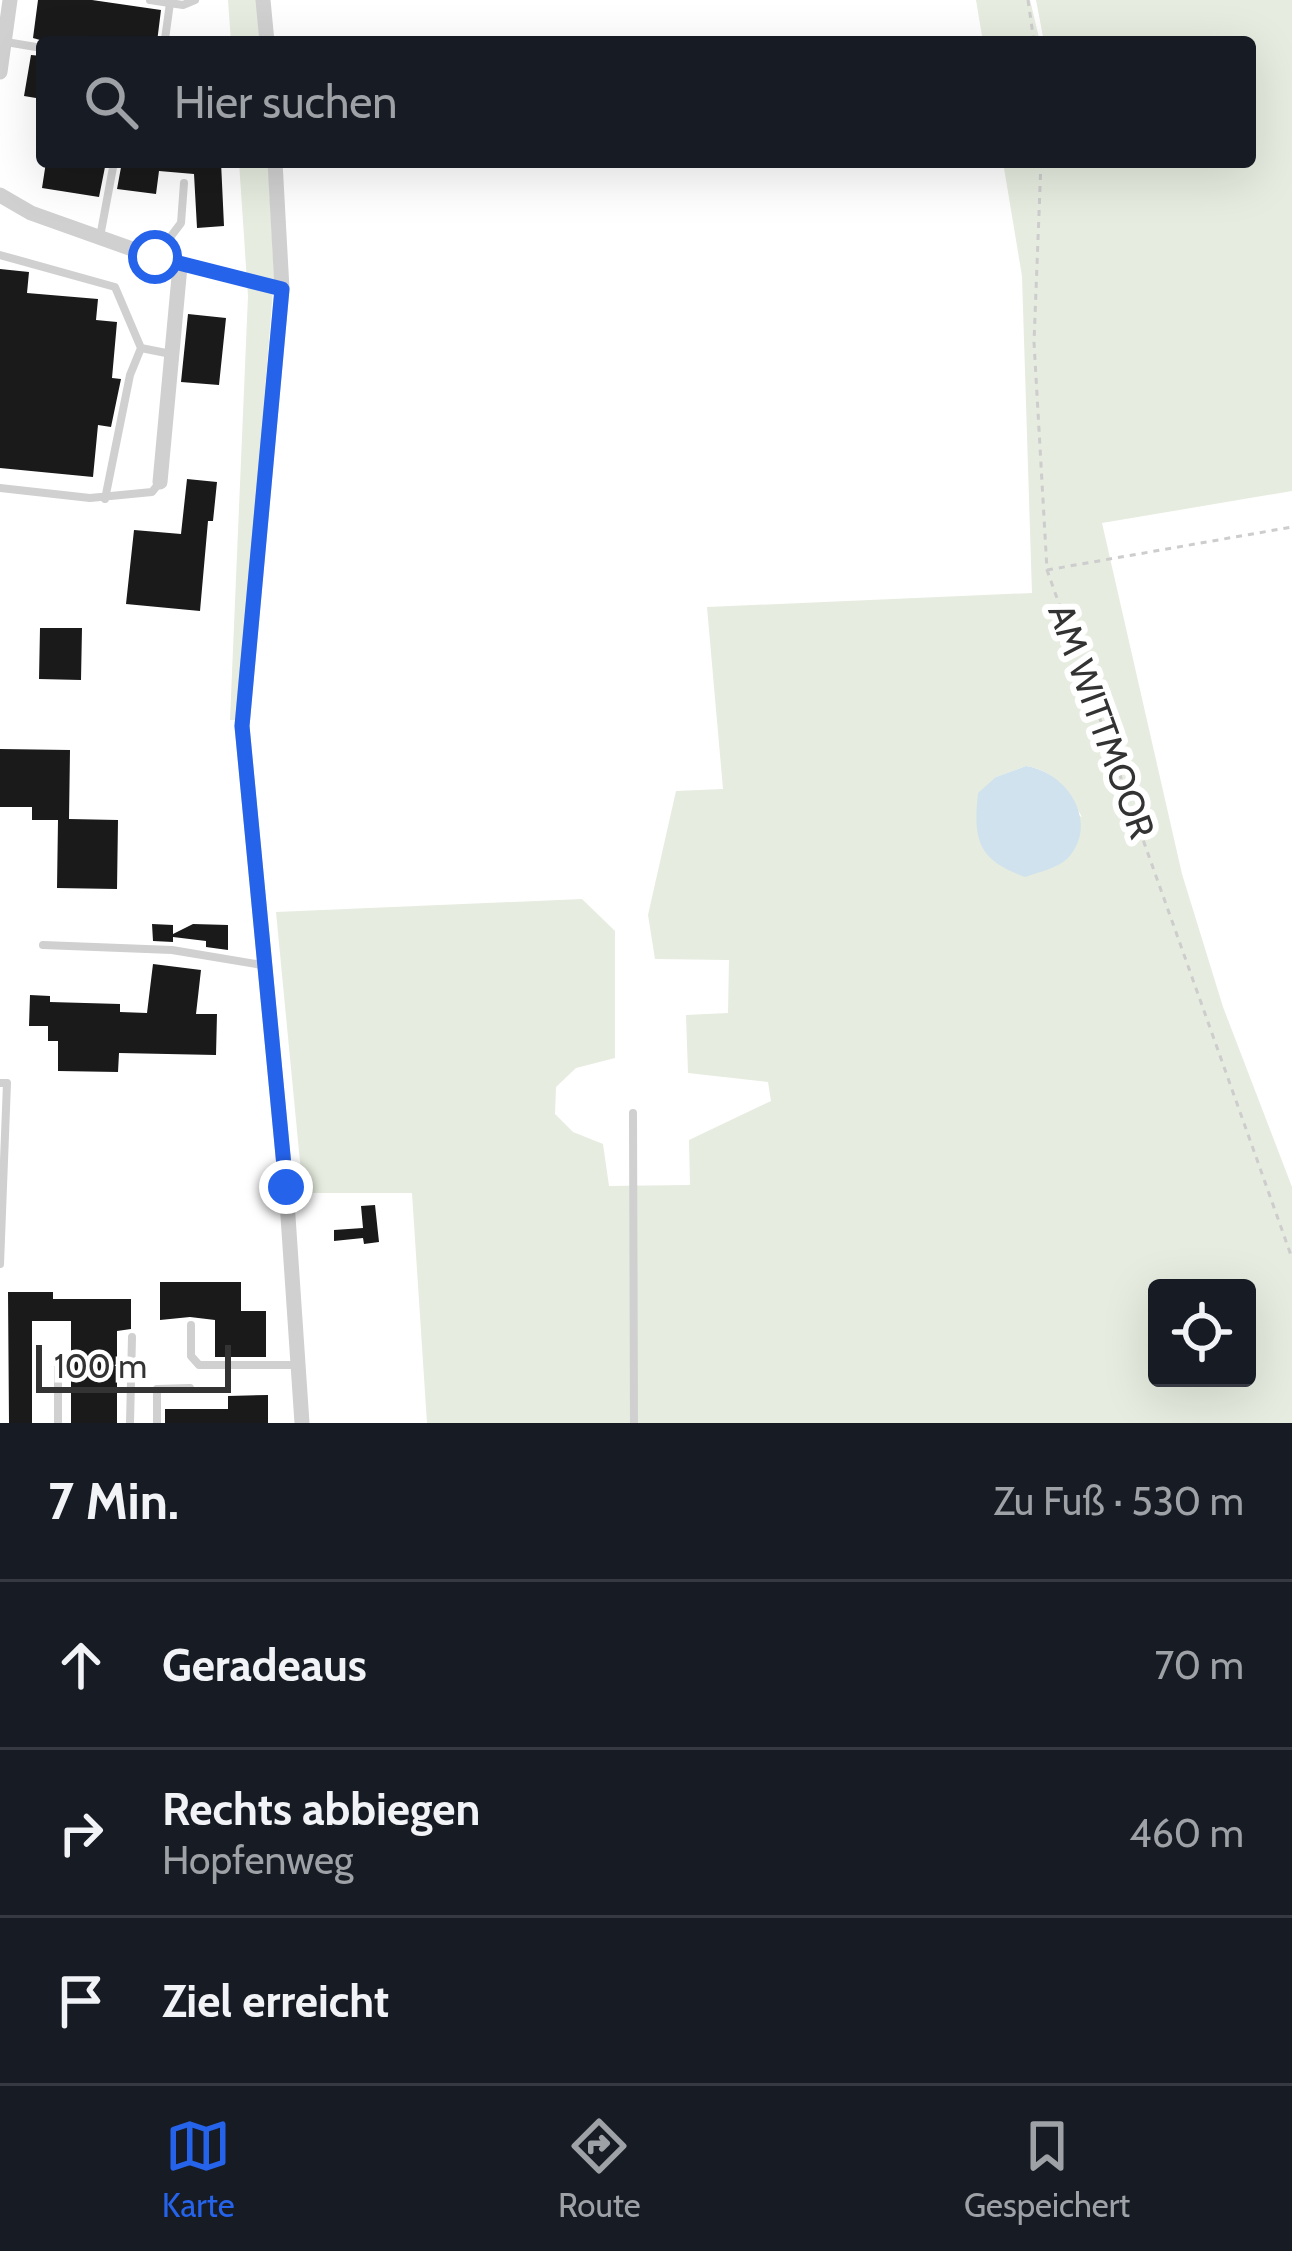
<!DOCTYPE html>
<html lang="de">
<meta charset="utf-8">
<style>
body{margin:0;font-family:Cabin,sans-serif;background:#20242c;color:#f1f3f6}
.controls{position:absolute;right:36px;bottom:36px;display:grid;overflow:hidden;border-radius:12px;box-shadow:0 12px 48px #0002}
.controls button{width:108px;height:108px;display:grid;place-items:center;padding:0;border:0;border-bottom:3px solid #363941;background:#171b24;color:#f1f3f6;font:60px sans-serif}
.scale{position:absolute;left:36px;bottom:30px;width:195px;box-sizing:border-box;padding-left:12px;border:6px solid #333;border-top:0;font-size:33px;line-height:42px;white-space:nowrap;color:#333;-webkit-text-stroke:9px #fff;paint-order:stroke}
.stop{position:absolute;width:36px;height:36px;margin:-27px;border:9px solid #2563eb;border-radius:50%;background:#fff}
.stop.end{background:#2563eb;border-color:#fff;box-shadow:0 3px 12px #0008}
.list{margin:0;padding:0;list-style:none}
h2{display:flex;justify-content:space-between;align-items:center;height:156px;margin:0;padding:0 48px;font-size:51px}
h2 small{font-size:39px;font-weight:400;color:#9ea1a6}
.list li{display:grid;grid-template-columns:78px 1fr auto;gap:36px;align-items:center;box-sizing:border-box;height:168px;padding:0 48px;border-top:3px solid #363941}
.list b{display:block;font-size:45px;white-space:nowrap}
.list p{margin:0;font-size:39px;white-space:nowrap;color:#9ea1a6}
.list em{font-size:39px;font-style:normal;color:#9ea1a6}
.icon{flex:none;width:66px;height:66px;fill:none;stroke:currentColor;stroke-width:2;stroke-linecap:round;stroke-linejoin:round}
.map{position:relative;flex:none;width:1292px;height:1423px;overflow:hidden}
.search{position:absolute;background:#171b24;box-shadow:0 12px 48px #0002;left:36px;right:36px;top:36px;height:132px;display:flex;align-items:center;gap:30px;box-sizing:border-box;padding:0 42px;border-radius:12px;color:#9ea1a6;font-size:45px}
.sheet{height:660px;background:#171b24}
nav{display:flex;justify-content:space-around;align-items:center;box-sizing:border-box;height:168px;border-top:3px solid #363941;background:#171b24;font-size:33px;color:#9ea1a6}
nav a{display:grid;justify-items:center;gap:6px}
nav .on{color:#2563eb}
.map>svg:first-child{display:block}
.green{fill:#e6ecdf;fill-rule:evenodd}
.water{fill:#cfe2ee}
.building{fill:#1a1a1a}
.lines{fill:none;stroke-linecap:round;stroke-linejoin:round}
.path{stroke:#cdcdcd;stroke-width:3;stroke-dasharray:6 6;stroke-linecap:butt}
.lane{stroke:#d0d0d0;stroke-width:8}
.street{stroke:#d0d0d0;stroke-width:15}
.route{stroke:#2563eb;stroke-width:15}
.labels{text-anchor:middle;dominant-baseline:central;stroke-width:12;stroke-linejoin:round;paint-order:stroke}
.street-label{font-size:36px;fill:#333;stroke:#fff}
</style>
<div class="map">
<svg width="1292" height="1423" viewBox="0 0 1292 1423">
<rect width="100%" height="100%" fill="#fff"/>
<path class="green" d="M 228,0 L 256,0 L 261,42 L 231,42 Z
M 976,0 L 1030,0 L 1040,42 L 983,42 Z
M 1036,0 L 1292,0 L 1292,491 L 1102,523 L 1182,874 L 1223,1007 L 1292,1187 L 1292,1423 L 427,1423 L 412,1193 L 303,1193 L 276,912 L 582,899 L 615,931 L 615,1058 L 576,1068 L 556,1087 L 555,1114 L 573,1132 L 603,1144 L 609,1186 L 690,1185 L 689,1140 L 771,1101 L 768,1082 L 688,1073 L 686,1015 L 728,1013 L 729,960 L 655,959 L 648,915 L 676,791 L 723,789 L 707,607 L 1032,593 L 1022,276 L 1003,162 L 1250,162 L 1250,42 L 1044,42 ZM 1026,766 C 1056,771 1068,791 1082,817 L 996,777 ZM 1157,1288 L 1247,1288 L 1247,1378 L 1157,1378 Z
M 239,162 L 268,162 L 274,277 L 239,720 L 230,720 L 248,296 Z"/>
<path class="water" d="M 1026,766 C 1067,772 1100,822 1068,858 C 1058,868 1039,872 1025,877 C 978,860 973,841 978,793 L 996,777 Z"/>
<path class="building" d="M 38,0 L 92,0 L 161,10 L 157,42 L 47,42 L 33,38 Z
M 31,55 L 42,56 L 42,99 L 24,96 Z
M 46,162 L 106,162 L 99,197 L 42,188 Z
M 122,162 L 221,162 L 224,226 L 197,228 L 194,174 L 159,171 L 156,194 L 117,189 Z
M 0,269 L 29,272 L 27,293 L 98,299 L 96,320 L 117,322 L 112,378 L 121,379 L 111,427 L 98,425 L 93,477 L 0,468 Z
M 188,314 L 226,318 L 219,385 L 181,382 Z
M 187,479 L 217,482 L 213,521 L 208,521 L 200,611 L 126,604 L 134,530 L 181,534 Z
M 40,628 L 82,628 L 81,680 L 39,679 Z
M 0,749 L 70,750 L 69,819 L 118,820 L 117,889 L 57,888 L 58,820 L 32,820 L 32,807 L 0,807 Z
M 152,924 L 173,925 L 173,934 L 193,924 L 228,925 L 228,950 L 206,947 L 206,941 L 173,937 L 173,942 L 153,941 Z
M 153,964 L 201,970 L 196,1014 L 217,1014 L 216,1055 L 119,1053 L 118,1072 L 58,1071 L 58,1041 L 48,1041 L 48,1026 L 29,1026 L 30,995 L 50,996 L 50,1002 L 120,1004 L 120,1012 L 147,1013 Z
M 375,1205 L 379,1242 L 364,1244 L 363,1238 L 334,1241 L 334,1230 L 363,1228 L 361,1206 Z
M 160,1282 L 241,1282 L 241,1311 L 266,1311 L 266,1357 L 215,1357 L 215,1320 L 190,1317 L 160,1320 Z
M 8,1292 L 53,1292 L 53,1299 L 131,1299 L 131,1329 L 117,1331 L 117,1423 L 71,1423 L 71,1321 L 32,1321 L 32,1423 L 9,1423 Z
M 268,1395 L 268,1423 L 165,1423 L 165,1409 L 228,1409 L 228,1396 Z"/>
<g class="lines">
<path class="path" d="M 1028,0 L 1034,42
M 1041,162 L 1034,342 L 1047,570 L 1292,1258
M 194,269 L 266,285
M 1047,570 L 1292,527"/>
<path class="lane" d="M 150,0 L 183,5 L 195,0
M 6,42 L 42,48
M 169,42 L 165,39 L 170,3
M 100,237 L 114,162
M 0,255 L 115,287 L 141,348 L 171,354
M 156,256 L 181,223 L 184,183
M 0,488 L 90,498 L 152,492 L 160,482
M 105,499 L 130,375 L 141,348
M 43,945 L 172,950 L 262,965
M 0,1083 L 7,1083 L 0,1264
M 633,1113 L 634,1423
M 191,1325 L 191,1356 L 199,1365 L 296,1365
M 58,1362 L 58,1423
M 130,1423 L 132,1337
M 157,1423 L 157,1389 L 190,1388"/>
<path class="street" d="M 263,0 L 267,42
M 0,72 L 10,0
M 275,162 L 282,289 L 242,726 L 286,1187 L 302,1423
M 0,195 L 31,213 L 180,266 L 160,482"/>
</g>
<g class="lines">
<path class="route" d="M 155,257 L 282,289 L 242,726 L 286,1187"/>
</g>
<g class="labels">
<g class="street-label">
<text transform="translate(1102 721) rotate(70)">AM WITTMOOR</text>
</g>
</g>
</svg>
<div class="controls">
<button><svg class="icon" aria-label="locate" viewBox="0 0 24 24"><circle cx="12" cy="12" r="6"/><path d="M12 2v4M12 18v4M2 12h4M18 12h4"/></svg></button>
</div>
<div class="scale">100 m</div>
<div class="stop" style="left:155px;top:257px"></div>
<div class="stop end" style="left:286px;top:1187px"></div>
<div class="search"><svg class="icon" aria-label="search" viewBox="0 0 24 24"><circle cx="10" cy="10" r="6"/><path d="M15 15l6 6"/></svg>Hier suchen</div>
</div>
<section class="sheet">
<h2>7 Min.<small>Zu Fuß · 530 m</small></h2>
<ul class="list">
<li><svg class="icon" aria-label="ahead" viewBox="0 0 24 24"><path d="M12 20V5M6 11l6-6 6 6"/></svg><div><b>Geradeaus</b></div><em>70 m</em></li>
<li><svg class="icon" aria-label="right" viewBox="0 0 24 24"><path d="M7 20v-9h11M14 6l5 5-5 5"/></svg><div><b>Rechts abbiegen</b><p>Hopfenweg</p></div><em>460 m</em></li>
<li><svg class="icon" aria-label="arrive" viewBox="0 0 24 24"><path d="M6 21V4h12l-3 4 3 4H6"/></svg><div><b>Ziel erreicht</b></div></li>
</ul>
</section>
<nav>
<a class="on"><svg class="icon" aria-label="map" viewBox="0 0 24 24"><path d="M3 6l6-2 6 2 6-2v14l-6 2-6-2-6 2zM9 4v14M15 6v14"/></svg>Karte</a>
<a><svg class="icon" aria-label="directions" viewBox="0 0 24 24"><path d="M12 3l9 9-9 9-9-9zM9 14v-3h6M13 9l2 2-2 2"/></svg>Route</a>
<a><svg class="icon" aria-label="saved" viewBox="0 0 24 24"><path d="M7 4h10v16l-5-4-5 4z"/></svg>Gespeichert</a>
</nav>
